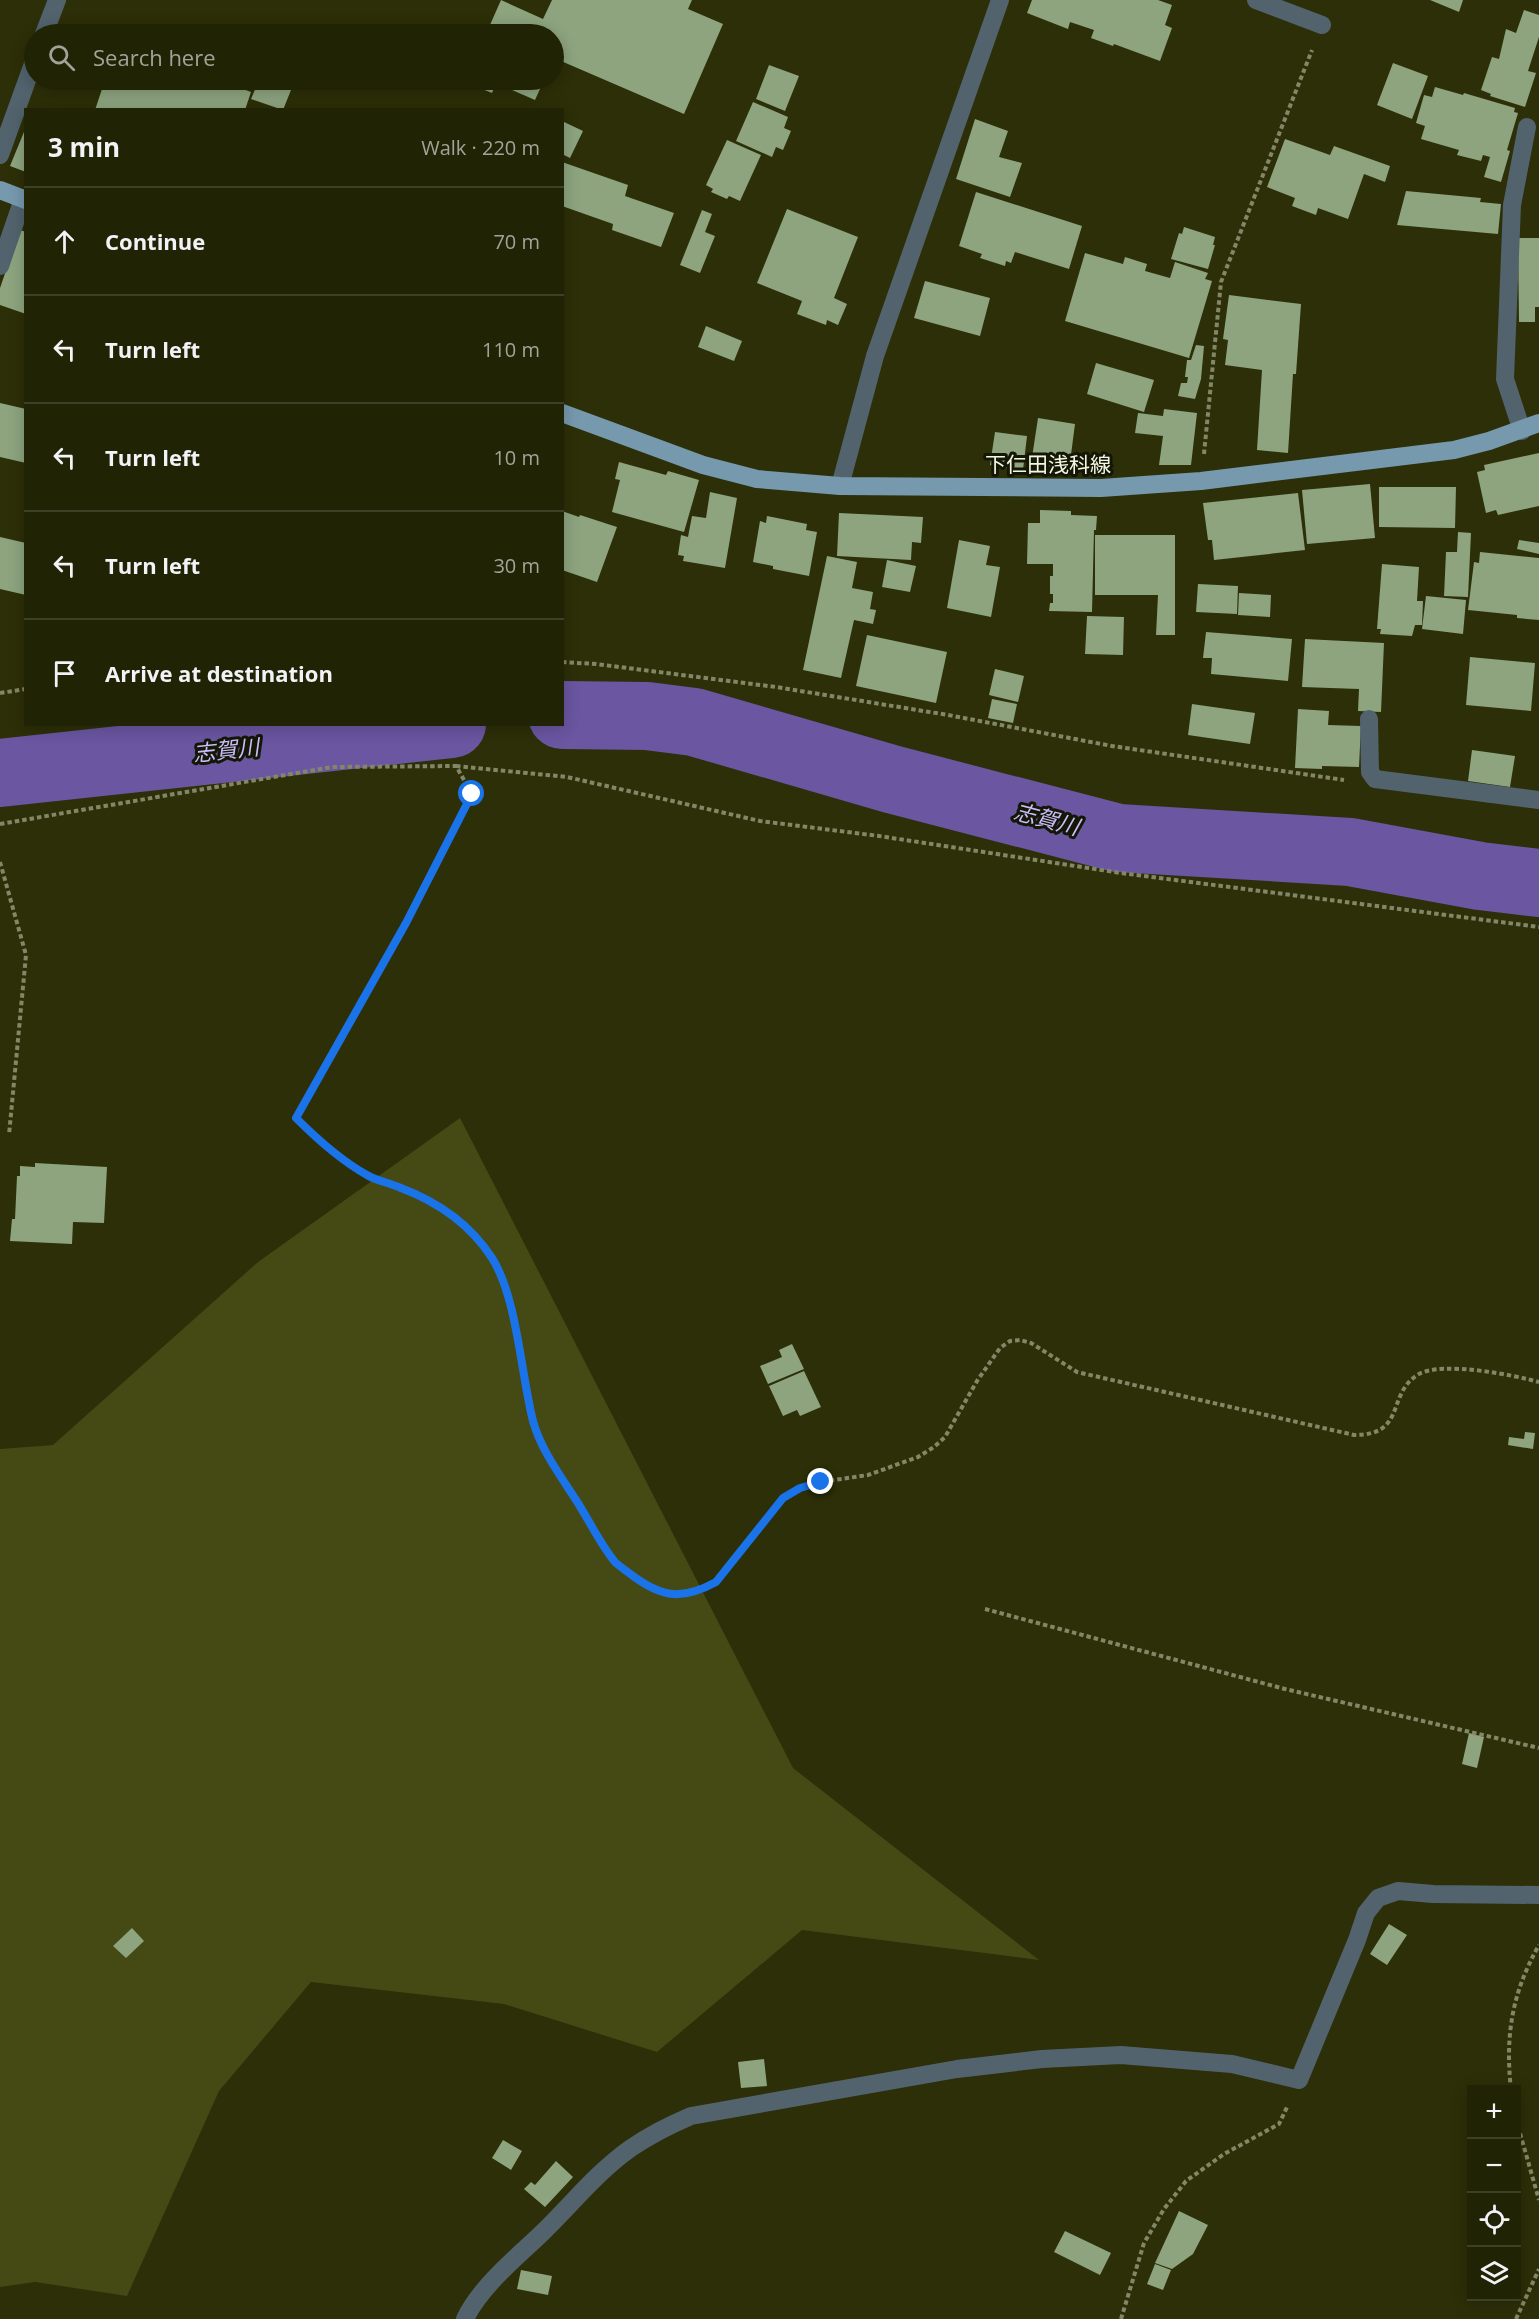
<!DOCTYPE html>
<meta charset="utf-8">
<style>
body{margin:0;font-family:"Open Sans","Noto Sans JP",sans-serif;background:#292b0f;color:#f1f3f6}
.controls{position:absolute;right:18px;bottom:18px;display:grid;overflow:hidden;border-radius:0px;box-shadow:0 3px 15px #0003}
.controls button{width:54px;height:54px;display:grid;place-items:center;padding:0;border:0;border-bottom:2px solid #3e4027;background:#212305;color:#f1f3f6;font:30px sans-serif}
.stop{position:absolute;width:18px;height:18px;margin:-14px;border:4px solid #1a73e8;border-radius:50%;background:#fff}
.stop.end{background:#1a73e8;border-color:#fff;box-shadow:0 2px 6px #0008}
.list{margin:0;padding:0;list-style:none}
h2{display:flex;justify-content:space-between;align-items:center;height:78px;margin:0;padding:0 24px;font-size:26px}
h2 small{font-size:20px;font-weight:400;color:#a2a49a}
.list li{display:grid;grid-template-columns:39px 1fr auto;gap:18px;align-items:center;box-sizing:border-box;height:108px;padding:0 24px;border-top:2px solid #3e4027}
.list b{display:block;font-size:22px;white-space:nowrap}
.list em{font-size:20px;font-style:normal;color:#a2a49a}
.icon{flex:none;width:33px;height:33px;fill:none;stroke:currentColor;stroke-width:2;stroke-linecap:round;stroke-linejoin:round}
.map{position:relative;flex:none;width:1539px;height:2319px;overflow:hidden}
.search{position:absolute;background:#212305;box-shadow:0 3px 15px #0003;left:24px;top:24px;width:540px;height:66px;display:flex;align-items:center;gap:15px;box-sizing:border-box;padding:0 21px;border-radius:33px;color:#a2a49a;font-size:22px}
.panel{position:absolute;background:#212305;box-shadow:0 3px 15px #0003;left:24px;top:108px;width:540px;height:618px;border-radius:0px}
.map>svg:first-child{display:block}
.green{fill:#454914}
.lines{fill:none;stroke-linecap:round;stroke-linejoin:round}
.river{stroke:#6a56a1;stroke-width:68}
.building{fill:#8da47f}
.path{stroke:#848767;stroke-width:4;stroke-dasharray:4.5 3;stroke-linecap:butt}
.minor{stroke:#52636d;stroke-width:18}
.major{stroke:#7699ae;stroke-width:18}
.route{stroke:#1a73e8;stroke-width:8}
.labels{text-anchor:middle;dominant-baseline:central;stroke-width:6;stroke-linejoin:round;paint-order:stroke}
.street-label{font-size:21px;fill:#f4f7e1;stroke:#141606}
.water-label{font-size:22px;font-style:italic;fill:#cabdfb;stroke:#141606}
</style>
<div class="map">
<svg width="1539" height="2319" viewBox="0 0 1539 2319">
<rect width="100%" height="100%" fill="#2c2f07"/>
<path class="green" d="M 460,1118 L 793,1768 L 1039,1960 L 802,1930 L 657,2052 L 504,2004 L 311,1982 L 219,2091 L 127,2296 L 35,2282 L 0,2287 L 0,1449 L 53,1445 L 258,1262 Z"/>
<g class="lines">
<path class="river" d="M 562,715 L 647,716 L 694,722 L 891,779 L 1118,838 L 1350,852 L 1480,876 L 1539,883
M 0,773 L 452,724"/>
</g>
<path class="building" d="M 501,0 L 543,19 L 552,0 L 692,0 L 688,9 L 723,24 L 684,114 L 554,58 L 554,34 L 486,34 Z
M 1032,0 L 1158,0 L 1172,5 L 1165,25 L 1172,28 L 1160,61 L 1114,44 L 1113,46 L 1091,38 L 1094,30 L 1070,22 L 1068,29 L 1027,13 Z
M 1430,0 L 1463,0 L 1459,12 Z
M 1524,10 L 1539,15 L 1539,37 L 1528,71 L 1536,73 L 1525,107 L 1490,96 L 1491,94 L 1481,90 L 1492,57 L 1499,59 L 1506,29 L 1516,33 Z
M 1393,63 L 1428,76 L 1412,119 L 1377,105 Z
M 769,65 L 799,76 L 785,111 L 756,99 Z
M 105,80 L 229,80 L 227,83 L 251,92 L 245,110 L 95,110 Z
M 259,80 L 295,80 L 283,110 L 251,99 Z
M 466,80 L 544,80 L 535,100 L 496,83 L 492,93 L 465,82 Z
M 1435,87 L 1463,95 L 1464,93 L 1515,108 L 1514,112 L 1518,113 L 1507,150 L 1510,151 L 1501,182 L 1484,177 L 1490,157 L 1483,155 L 1481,161 L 1457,155 L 1459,150 L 1421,139 L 1425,126 L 1416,123 L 1424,95 L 1432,97 Z
M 753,102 L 788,117 L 784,128 L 791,131 L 783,150 L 776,147 L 772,157 L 736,141 Z
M 975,119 L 1008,131 L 999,157 L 1022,163 L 1010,197 L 956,179 Z
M 562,121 L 583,131 L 570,158 L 562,154 Z
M 26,127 L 26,172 L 10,166 Z
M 1285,139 L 1330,155 L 1334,146 L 1390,166 L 1385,182 L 1364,174 L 1348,219 L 1318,208 L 1316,215 L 1292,206 L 1295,198 L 1267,187 Z
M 727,140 L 761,155 L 740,201 L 729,196 L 727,199 L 711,192 L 713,189 L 706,185 Z
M 562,162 L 628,185 L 625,196 L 674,213 L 661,247 L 612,230 L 613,224 L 562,206 Z
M 1406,191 L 1481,198 L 1480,202 L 1501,204 L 1498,234 L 1397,225 Z
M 976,192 L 1082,226 L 1069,269 L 1015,252 L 1011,263 L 1006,261 L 1005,266 L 980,258 L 982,254 L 959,246 Z
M 787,209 L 858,237 L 834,298 L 847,304 L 838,325 L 827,320 L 826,325 L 797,314 L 802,301 L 757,283 Z
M 702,210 L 712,214 L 705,232 L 715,236 L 700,273 L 680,265 Z
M 1184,227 L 1215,237 L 1213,245 L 1215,245 L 1208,269 L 1171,259 L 1179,233 L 1182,234 Z
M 20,230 L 26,232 L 26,314 L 0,305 L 0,288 Z
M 1518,238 L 1539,238 L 1539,307 L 1535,307 L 1535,322 L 1519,322 Z
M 1085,253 L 1123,264 L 1125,257 L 1147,264 L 1145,271 L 1170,278 L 1175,262 L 1208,273 L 1205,279 L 1212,281 L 1189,358 L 1065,321 Z
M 925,281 L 990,298 L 980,336 L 914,318 Z
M 1229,295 L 1301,304 L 1296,374 L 1293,374 L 1288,453 L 1257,450 L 1262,370 L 1225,365 L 1228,340 L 1223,339 Z
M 706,326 L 742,341 L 734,361 L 698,347 Z
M 1196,345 L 1204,346 L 1201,379 L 1195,399 L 1178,396 L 1181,383 L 1187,383 L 1188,377 L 1185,377 L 1187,360 L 1191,360 Z
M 1096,363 L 1154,380 L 1144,412 L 1087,394 Z
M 0,403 L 26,409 L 26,463 L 0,457 Z
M 1164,409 L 1197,413 L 1191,465 L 1159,465 L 1163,436 L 1135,433 L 1138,413 L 1163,416 Z
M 1038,418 L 1075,424 L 1069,470 L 1031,464 Z
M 995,432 L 1027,436 L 1023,470 L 990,465 Z
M 1539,453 L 1539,506 L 1498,515 L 1496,510 L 1486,513 L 1477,472 L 1485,470 L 1484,465 Z
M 619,462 L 666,475 L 668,471 L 699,480 L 684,532 L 612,512 L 620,480 L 615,479 Z
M 1370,484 L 1375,538 L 1307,544 L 1302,490 Z
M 1379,487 L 1456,487 L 1455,528 L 1379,527 Z
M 710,492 L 737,498 L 725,568 L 683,561 L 684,556 L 678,555 L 681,535 L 688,537 L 692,516 L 706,518 Z
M 1298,493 L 1305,550 L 1214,560 L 1212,540 L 1208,540 L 1203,503 Z
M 1040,510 L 1071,511 L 1071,515 L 1097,516 L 1096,530 L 1094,530 L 1092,612 L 1049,611 L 1050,603 L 1053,603 L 1053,594 L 1050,594 L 1050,576 L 1053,576 L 1053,564 L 1027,564 L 1028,523 L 1040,523 Z
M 562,511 L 579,517 L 580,515 L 617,527 L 597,582 L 562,570 Z
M 839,513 L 923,517 L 921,543 L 912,542 L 911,560 L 837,556 Z
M 767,516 L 807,524 L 806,530 L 817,532 L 809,576 L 773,569 L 773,566 L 753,562 L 760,521 L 766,523 Z
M 1458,532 L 1471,533 L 1468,597 L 1444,596 L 1446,552 L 1457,552 Z
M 1095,535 L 1175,535 L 1175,635 L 1156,635 L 1158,595 L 1095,595 Z
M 0,537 L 26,543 L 26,595 L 0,589 Z
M 959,540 L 990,546 L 986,565 L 1000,567 L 991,617 L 947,608 Z
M 1519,540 L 1539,543 L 1539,554 L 1517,549 Z
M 1480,552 L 1539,558 L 1539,620 L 1517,618 L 1517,615 L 1468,610 L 1474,562 L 1479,563 Z
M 827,556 L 857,562 L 852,588 L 873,592 L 870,609 L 876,610 L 873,624 L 854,620 L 841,678 L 803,670 Z
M 887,560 L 916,566 L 910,592 L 882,587 Z
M 1382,564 L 1419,567 L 1417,601 L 1423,601 L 1422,625 L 1415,625 L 1412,636 L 1380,634 L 1381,629 L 1377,629 Z
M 1198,584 L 1238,586 L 1237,614 L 1196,612 Z
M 1239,593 L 1271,595 L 1270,617 L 1238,615 Z
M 1426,596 L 1466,600 L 1463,634 L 1422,629 Z
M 1087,616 L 1124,617 L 1123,655 L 1085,654 Z
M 1206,632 L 1292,639 L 1288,681 L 1211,674 L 1212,658 L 1203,658 Z
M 867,635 L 947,652 L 936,703 L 856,686 Z
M 1305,639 L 1384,643 L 1381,712 L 1358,711 L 1359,689 L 1302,687 Z
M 1470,657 L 1535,663 L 1531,711 L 1466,705 Z
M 995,669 L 1024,676 L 1018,702 L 989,695 Z
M 992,699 L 1017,704 L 1013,723 L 988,718 Z
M 1192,704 L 1255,713 L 1250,744 L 1188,735 Z
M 1298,709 L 1329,711 L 1328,725 L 1361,726 L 1359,767 L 1322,766 L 1322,769 L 1295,768 Z
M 1472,750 L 1515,756 L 1510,787 L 1468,781 Z
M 35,1163 L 107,1167 L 104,1223 L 73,1222 L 72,1244 L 10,1241 L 12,1219 L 15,1219 L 17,1176 L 20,1176 L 20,1166 L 35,1167 Z
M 792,1344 L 804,1369 L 768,1384 L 760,1366 L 782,1357 L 779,1350 Z
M 804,1371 L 821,1407 L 800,1416 L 797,1410 L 783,1416 L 769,1386 Z
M 1525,1432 L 1535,1433 L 1533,1449 L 1508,1445 L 1509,1437 L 1524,1439 Z
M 1469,1733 L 1484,1737 L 1477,1768 L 1462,1764 Z
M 1389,1924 L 1407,1935 L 1387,1965 L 1370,1954 Z
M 132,1928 L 144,1941 L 126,1958 L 113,1946 Z
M 764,2059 L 767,2086 L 741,2088 L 738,2062 Z
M 503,2140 L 522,2151 L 511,2170 L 492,2158 Z
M 556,2161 L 573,2177 L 545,2207 L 524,2189 L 531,2182 L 535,2185 Z
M 1179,2211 L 1208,2225 L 1193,2254 L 1172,2269 L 1155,2263 Z
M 1065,2231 L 1111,2253 L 1100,2275 L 1054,2252 Z
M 1155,2264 L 1171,2270 L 1163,2290 L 1147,2284 Z
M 521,2270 L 552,2276 L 548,2295 L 517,2289 Z"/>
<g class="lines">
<path class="path" d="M 1204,454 L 1221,282 L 1312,50
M 562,662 L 596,664 L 776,687 L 948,715 L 1112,746 L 1344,780
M 0,693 L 26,689
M 456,766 L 567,777 L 760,821 L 879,836 L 1121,873 L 1539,927
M 0,824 L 332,767 L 456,766 L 472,794 L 407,923 L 296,1118 L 323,1145 L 368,1176 L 430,1200 L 448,1211 L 465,1227 L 493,1259 L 510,1304 L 534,1423 L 549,1457 L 616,1563 L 653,1590 L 669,1594 L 686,1594 L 703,1589 L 716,1582 L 766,1517 L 783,1498 L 800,1488 L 821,1482 L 868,1475 L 918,1457 L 934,1447 L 945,1437 L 977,1381 L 1000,1348 L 1010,1341 L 1020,1340 L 1031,1343 L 1077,1372 L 1354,1435 C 1408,1435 1385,1394 1419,1374 C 1442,1361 1514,1375 1539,1382
M 0,862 L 26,955 L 9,1135
M 985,1609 L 1285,1689 L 1539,1748
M 1511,2090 C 1505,2035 1512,1993 1539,1945
M 1516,2119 L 1539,2200
M 1121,2319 L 1144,2243 L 1164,2209 L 1186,2181 L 1224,2154 L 1279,2124 L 1288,2105
M 1516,2319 L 1539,2269"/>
<path class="minor" d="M 1256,0 L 1322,25
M 44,34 L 57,0
M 0,155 L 34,61
M 0,266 L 23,199
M 1522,431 L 1505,379 L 1512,205 L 1527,127
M 840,486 L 875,356 L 1000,0
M 1369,719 L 1370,772 L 1375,779 L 1539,800
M 465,2319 C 480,2287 516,2258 541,2234 C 571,2205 597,2172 631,2148 C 650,2135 670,2125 691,2116 L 957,2069 L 1042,2059 L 1121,2055 L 1232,2064 L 1299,2080 L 1357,1940 L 1366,1913 L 1378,1898 L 1398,1891 L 1433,1894 L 1539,1895"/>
<path class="major" d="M 0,190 L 26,200
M 562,413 L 703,465 L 757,479 L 840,486 L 1101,488 L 1201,481 L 1454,450 L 1489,441 L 1539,423"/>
</g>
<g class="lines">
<path class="route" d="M 472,794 L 406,923 L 296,1118 C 318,1140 340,1160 367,1175 C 377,1181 390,1183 401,1188 C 438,1202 470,1224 492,1258 C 517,1297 521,1374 533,1421 C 541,1450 560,1475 576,1500 C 589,1520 600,1544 615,1562 C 620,1567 627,1571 633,1576 C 663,1598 683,1600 716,1582 L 783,1498 L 800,1488 L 821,1482"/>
</g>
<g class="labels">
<g class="street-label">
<text x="1048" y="464">下仁田浅科線</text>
</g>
<g class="water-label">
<text transform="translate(226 749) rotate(-6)">志賀川</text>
<text transform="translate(1047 818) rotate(15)">志賀川</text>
</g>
</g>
</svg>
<div class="controls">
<button>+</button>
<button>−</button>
<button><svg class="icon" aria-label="locate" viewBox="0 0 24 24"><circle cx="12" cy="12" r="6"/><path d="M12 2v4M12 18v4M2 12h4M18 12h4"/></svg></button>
<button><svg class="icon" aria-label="layers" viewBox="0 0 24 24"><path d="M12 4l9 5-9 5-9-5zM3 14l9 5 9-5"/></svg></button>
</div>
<div class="stop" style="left:472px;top:794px"></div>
<div class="stop end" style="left:821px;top:1482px"></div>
<div class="search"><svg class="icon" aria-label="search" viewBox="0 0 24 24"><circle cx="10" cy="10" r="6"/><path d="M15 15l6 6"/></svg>Search here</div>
<section class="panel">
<h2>3 min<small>Walk · 220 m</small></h2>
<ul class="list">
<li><svg class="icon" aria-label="ahead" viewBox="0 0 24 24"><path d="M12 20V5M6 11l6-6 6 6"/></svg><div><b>Continue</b></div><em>70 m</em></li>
<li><svg class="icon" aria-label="left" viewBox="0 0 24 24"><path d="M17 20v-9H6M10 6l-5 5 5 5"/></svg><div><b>Turn left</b></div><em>110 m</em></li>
<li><svg class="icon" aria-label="left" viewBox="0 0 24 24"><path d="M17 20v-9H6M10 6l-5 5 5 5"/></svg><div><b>Turn left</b></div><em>10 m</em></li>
<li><svg class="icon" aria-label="left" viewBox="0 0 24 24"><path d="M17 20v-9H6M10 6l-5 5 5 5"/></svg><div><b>Turn left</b></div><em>30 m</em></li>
<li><svg class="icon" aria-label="arrive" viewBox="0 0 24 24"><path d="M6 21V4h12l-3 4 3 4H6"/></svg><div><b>Arrive at destination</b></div></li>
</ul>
</section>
</div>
